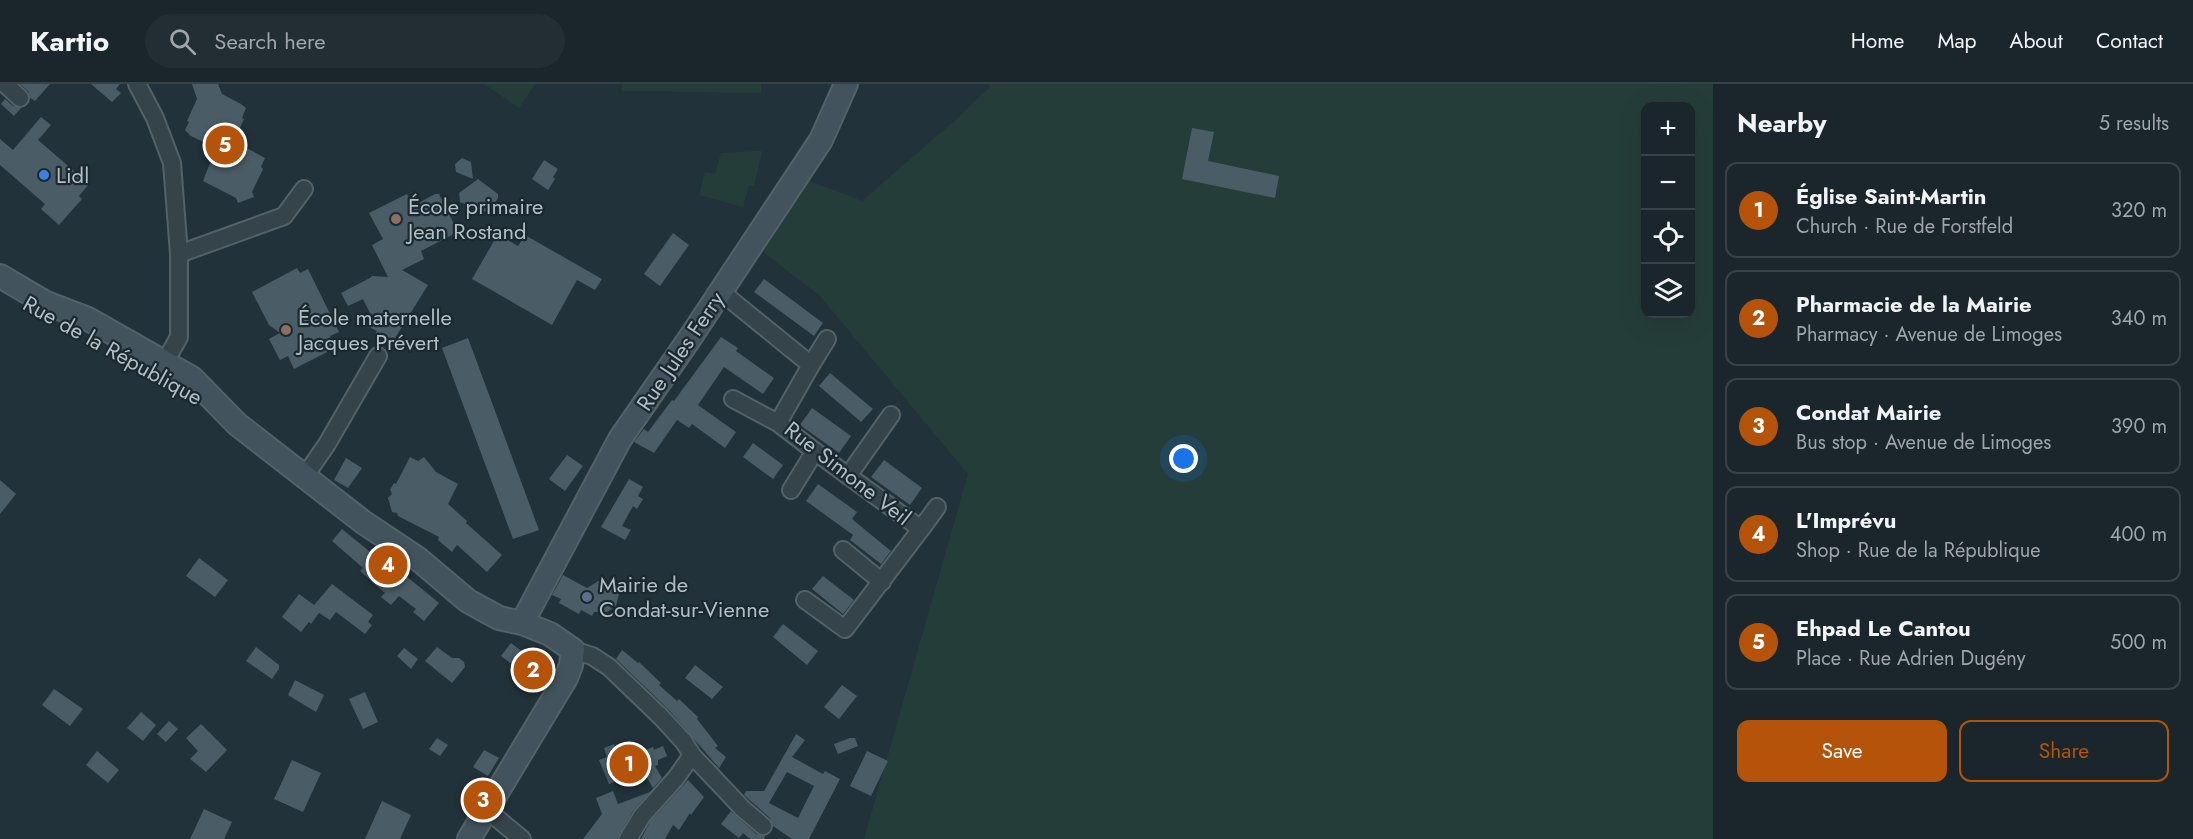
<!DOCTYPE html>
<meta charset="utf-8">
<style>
body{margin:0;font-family:Jost,sans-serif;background:#232e34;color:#f1f3f6}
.controls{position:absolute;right:18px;top:18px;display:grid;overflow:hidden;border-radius:12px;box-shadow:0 6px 24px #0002}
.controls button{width:54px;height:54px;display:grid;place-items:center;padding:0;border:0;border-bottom:2px solid #384348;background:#1a262c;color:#f1f3f6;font:30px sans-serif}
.you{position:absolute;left:1184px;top:375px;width:21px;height:21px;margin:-15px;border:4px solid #fff;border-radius:50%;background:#1a73e8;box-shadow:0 0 0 9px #1a73e833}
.badge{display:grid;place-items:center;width:39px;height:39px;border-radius:50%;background:#b45309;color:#fff;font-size:20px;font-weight:700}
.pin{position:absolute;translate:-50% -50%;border:3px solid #fff;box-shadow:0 2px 6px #0006}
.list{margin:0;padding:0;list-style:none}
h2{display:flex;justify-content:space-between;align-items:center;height:78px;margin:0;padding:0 24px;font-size:26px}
h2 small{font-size:20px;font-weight:400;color:#9fa5a9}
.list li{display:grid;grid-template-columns:39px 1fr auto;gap:18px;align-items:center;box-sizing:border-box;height:96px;margin:0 12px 12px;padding:0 12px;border:2px solid #384348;border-radius:12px}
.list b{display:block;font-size:22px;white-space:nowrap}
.list p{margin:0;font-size:20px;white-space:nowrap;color:#9fa5a9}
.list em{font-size:20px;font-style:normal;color:#9fa5a9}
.actions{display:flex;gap:12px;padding:18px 24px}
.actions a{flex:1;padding:14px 0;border:2px solid #b45309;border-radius:12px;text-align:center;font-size:21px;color:#b45309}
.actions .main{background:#b45309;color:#fff}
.icon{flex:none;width:33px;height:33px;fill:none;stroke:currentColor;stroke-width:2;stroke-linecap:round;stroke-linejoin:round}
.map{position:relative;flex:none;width:1713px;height:755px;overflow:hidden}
header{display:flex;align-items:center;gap:36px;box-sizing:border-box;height:84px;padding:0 30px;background:#1a262c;border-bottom:2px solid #384348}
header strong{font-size:28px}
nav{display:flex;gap:33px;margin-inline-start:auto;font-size:21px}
.search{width:420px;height:54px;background:#232e34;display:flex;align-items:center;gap:15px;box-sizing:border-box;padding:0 21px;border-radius:33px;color:#9fa5a9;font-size:22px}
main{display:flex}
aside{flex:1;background:#1a262c}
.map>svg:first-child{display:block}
.green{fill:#253d39;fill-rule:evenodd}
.building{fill:#4a5c65;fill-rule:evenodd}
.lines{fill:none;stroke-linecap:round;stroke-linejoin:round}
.minor-casing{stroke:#536168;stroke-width:20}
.secondary-casing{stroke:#536168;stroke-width:26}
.minor{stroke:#35434a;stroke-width:16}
.secondary{stroke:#43535d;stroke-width:22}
.shop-dot{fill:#3f7fe0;stroke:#1b282f;stroke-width:2}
.education-dot{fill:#8d6e63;stroke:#1b282f;stroke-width:2}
.service-dot{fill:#5c6f8a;stroke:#1b282f;stroke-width:2}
.labels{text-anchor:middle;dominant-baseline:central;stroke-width:4.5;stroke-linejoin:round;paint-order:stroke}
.poi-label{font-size:22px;fill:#b0bec6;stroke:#1b282f;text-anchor:start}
.street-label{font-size:22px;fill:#b0bec6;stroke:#1b282f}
</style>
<header>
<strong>Kartio</strong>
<div class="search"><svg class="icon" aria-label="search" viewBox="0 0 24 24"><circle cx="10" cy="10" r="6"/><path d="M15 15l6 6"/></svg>Search here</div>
<nav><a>Home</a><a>Map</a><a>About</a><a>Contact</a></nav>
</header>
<main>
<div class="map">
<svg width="1713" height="755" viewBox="0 0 1713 755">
<rect width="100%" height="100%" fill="#22323a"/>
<path class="green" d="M 484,0 L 535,0 L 519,24 Z
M 622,0 L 761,0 L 761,9 L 622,7 Z
M 989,0 L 1713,0 L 1713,755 L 864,755 L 968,390 L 819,211 L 763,168 L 807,96 L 862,117 L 954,37 L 990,3 ZM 1646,22 L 1690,22 L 1690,230 L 1646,230 Z
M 762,67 L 754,102 L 749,101 L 743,123 L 699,111 L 705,88 L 715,90 L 721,69 Z"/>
<path class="building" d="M 20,0 L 50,0 L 35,17 L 30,14 L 28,7 Z
M 91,0 L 120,0 L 116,5 L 121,9 L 112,18 Z
M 192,0 L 218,0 L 222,10 L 241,20 L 246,24 L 242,34 L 244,35 L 234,57 L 265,74 L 261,83 L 263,85 L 252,108 L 254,113 L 238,119 L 236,114 L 203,97 L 216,64 L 191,52 L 185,46 L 189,38 L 187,37 L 197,15 Z
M 5,15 L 13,22 L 21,24 L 14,32 L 1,20 Z
M 41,33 L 51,41 L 38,56 L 89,100 L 79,112 L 82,115 L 59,141 L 41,125 L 45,120 L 0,81 L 0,55 L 13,66 Z
M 1192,44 L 1214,48 L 1208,77 L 1279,92 L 1275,114 L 1182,95 Z
M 462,74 L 471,78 L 473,95 L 456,88 L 455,80 Z
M 544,76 L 558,85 L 553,93 L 555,95 L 548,106 L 532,95 Z
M 478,95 L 498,110 L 498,114 L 488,129 L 460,118 L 459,109 Z
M 407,110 L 413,122 L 435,110 L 439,110 L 458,148 L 421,167 L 424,175 L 402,186 L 428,201 L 392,259 L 375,250 L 377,247 L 367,242 L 372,233 L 363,215 L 348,222 L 341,209 L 370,194 L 372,192 L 388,193 L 372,161 L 383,155 L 369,129 Z
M 673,149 L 689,161 L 660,202 L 644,190 Z
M 498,150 L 518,162 L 525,151 L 602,195 L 595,206 L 577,196 L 552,241 L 472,195 Z
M 297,184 L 300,189 L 308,185 L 339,248 L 330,252 L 335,264 L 294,285 L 288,272 L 280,276 L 269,255 L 280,249 L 269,241 L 252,208 Z
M 764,195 L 823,239 L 814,252 L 754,208 Z
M 721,253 L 738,264 L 736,267 L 774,294 L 763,310 L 724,283 L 698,321 L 736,348 L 725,364 L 692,340 L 689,344 L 677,336 L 654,369 L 634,358 L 644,345 L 648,348 L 672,316 L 674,317 Z
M 468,254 L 539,446 L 513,455 L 442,264 Z
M 830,289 L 873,325 L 861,338 L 819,302 Z
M 812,324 L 851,352 L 839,369 L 800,341 Z
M 753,359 L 783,381 L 773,395 L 743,373 Z
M 567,371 L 583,382 L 565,407 L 549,395 Z
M 410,373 L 418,377 L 424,373 L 436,388 L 458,400 L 448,420 L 467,437 L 466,439 L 502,471 L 487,488 L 457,461 L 452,468 L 438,456 L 439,453 L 398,432 L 397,429 L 392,428 L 388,414 L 392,410 L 390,406 L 394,399 L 396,400 Z
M 346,374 L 362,384 L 348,404 L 334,396 Z
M 884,376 L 922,404 L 910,421 L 871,393 Z
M 629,395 L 643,403 L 638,412 L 643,415 L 637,425 L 633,422 L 622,442 L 631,446 L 625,456 L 601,443 Z
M 0,396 L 16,410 L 0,430 Z
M 818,400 L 857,428 L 852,435 L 891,467 L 881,480 L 850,456 L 853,451 L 806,417 Z
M 342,445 L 374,471 L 379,465 L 385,469 L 409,489 L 406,492 L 439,519 L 424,537 L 413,528 L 416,525 L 399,512 L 391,521 L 381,513 L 385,509 L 360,487 L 363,484 L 332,457 Z
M 199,474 L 228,496 L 215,513 L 186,492 Z
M 563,491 L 587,504 L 600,496 L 611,499 L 619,510 L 616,522 L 607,528 L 594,528 L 592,532 L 581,526 L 579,530 L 559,519 L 561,515 L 552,511 Z
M 823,492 L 854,516 L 843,530 L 812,505 Z
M 332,500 L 373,531 L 368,538 L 372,541 L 365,550 L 336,528 L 330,536 L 319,529 L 311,540 L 309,538 L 301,548 L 282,533 L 299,510 L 314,521 Z
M 783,540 L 818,567 L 807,581 L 773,553 Z
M 511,559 L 527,571 L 517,584 L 501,572 Z
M 256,563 L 279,581 L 279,585 L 272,595 L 246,577 Z
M 437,563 L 452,574 L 459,574 L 464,578 L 465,583 L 452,599 L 425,577 Z
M 404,564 L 418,575 L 411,585 L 397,572 Z
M 622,566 L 638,579 L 639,578 L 661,599 L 659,601 L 677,617 L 679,615 L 698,633 L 697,635 L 718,662 L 715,664 L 726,673 L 719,684 L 669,626 L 616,575 Z
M 695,581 L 723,603 L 712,615 L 685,594 Z
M 295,596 L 324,611 L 316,628 L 288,611 Z
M 842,601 L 857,612 L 839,635 L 824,623 Z
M 54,605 L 83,625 L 70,642 L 42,621 Z
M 365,608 L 378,638 L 363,645 L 349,615 Z
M 141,628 L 156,641 L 143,657 L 127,644 Z
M 169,637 L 178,645 L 166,658 L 157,650 Z
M 201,640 L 227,666 L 206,688 L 190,675 L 198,667 L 186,654 Z
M 796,650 L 805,656 L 792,673 L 823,690 L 825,687 L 840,695 L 809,755 L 792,755 L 773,742 L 770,734 L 744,711 L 746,707 L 764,707 ZM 787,688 L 814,702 L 798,734 L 769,719 Z
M 437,654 L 448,661 L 440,672 L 429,665 Z
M 850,654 L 855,654 L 858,662 L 838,670 L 834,660 Z
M 614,660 L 618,669 L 628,667 L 630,672 L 653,663 L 654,666 L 663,662 L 667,672 L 658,676 L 658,681 L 655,682 L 662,694 L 653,704 L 643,687 L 609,700 L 599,676 L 607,673 L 604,664 Z
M 484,666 L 499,674 L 488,692 L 473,683 Z
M 97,667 L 119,686 L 108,699 L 86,681 Z
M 867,667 L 888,677 L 871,712 L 850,702 Z
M 292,676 L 321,689 L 303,728 L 274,715 Z
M 688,696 L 704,713 L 691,731 L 690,729 L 679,746 L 673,741 L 665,755 L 641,755 L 650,738 Z
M 613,707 L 618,720 L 650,708 L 633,727 L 617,755 L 583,755 L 602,730 L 596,714 Z
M 382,717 L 411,731 L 400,755 L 365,755 Z
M 204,725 L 232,738 L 224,755 L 190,755 Z
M 731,727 L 756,750 L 765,752 L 764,755 L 750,755 L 743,749 L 739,754 L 721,740 Z"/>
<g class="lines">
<defs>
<path id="minor" d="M 5,0 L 20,14
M 137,0 L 155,34 L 172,79 L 179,170 L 179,253 L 165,278 L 160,281 L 146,282
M 179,170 L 284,132 L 304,105
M 720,207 L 811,281 L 778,339 L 821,372 L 921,445 L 845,545 L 805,516
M 811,281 L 827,255
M 733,315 L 778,339
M 305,392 L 327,360 L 378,272
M 848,392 L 891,331
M 791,406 L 815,367
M 921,445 L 937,423
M 843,466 L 882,498
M 573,566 L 592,572 L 609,583 L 661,633 L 684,658 L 692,671 L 743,725 L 763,742
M 487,726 L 522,755
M 628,755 L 642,732 L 676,694 L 692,671"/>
<path id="secondary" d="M 0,192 L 46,219 L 88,235 L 192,294 L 237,340 L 363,438 L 417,474 L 468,517 L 499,534 L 522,539 L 550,550 L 573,566 L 571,581 L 566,594 L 469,755
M 522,539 L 620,355 L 690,254 L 821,56 L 846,0"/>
</defs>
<use href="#minor" class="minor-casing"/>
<use href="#secondary" class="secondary-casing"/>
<use href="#minor" class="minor"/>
<use href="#secondary" class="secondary"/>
</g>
<circle class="shop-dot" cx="44" cy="91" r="6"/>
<g class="education-dot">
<circle cx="396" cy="135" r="6"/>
<circle cx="286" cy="246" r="6"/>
</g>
<circle class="service-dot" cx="587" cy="513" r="6"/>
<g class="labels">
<g class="poi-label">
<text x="56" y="91">Lidl</text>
<text x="408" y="122">École primaire<tspan x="408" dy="25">Jean Rostand</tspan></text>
<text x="298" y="233">École maternelle<tspan x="298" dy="25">Jacques Prévert</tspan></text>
<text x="599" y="500">Mairie de<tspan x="599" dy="25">Condat-sur-Vienne</tspan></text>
</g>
<g class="street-label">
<text transform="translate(113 266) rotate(29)">Rue de la République</text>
<text transform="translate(680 267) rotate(-56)">Rue Jules Ferry</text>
<text transform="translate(848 389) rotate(38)">Rue Simone Veil</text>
</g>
</g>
</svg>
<div class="controls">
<button>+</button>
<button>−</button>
<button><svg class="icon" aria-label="locate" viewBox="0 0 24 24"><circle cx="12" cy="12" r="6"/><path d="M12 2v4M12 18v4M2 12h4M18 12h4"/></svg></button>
<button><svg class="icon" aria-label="layers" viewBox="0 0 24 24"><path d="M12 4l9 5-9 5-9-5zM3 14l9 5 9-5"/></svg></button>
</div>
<div class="you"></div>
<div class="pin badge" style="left:629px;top:680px">1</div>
<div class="pin badge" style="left:533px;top:586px">2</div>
<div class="pin badge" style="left:483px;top:716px">3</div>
<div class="pin badge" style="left:388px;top:481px">4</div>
<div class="pin badge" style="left:225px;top:61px">5</div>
</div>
<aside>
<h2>Nearby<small>5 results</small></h2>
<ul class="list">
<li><span class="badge">1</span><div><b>Église Saint-Martin</b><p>Church · Rue de Forstfeld</p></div><em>320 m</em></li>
<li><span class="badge">2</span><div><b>Pharmacie de la Mairie</b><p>Pharmacy · Avenue de Limoges</p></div><em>340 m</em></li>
<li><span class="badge">3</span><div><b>Condat Mairie</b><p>Bus stop · Avenue de Limoges</p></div><em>390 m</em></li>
<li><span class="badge">4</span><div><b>L'Imprévu</b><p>Shop · Rue de la République</p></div><em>400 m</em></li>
<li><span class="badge">5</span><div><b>Ehpad Le Cantou</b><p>Place · Rue Adrien Dugény</p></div><em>500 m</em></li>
</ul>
<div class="actions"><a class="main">Save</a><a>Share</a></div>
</aside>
</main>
